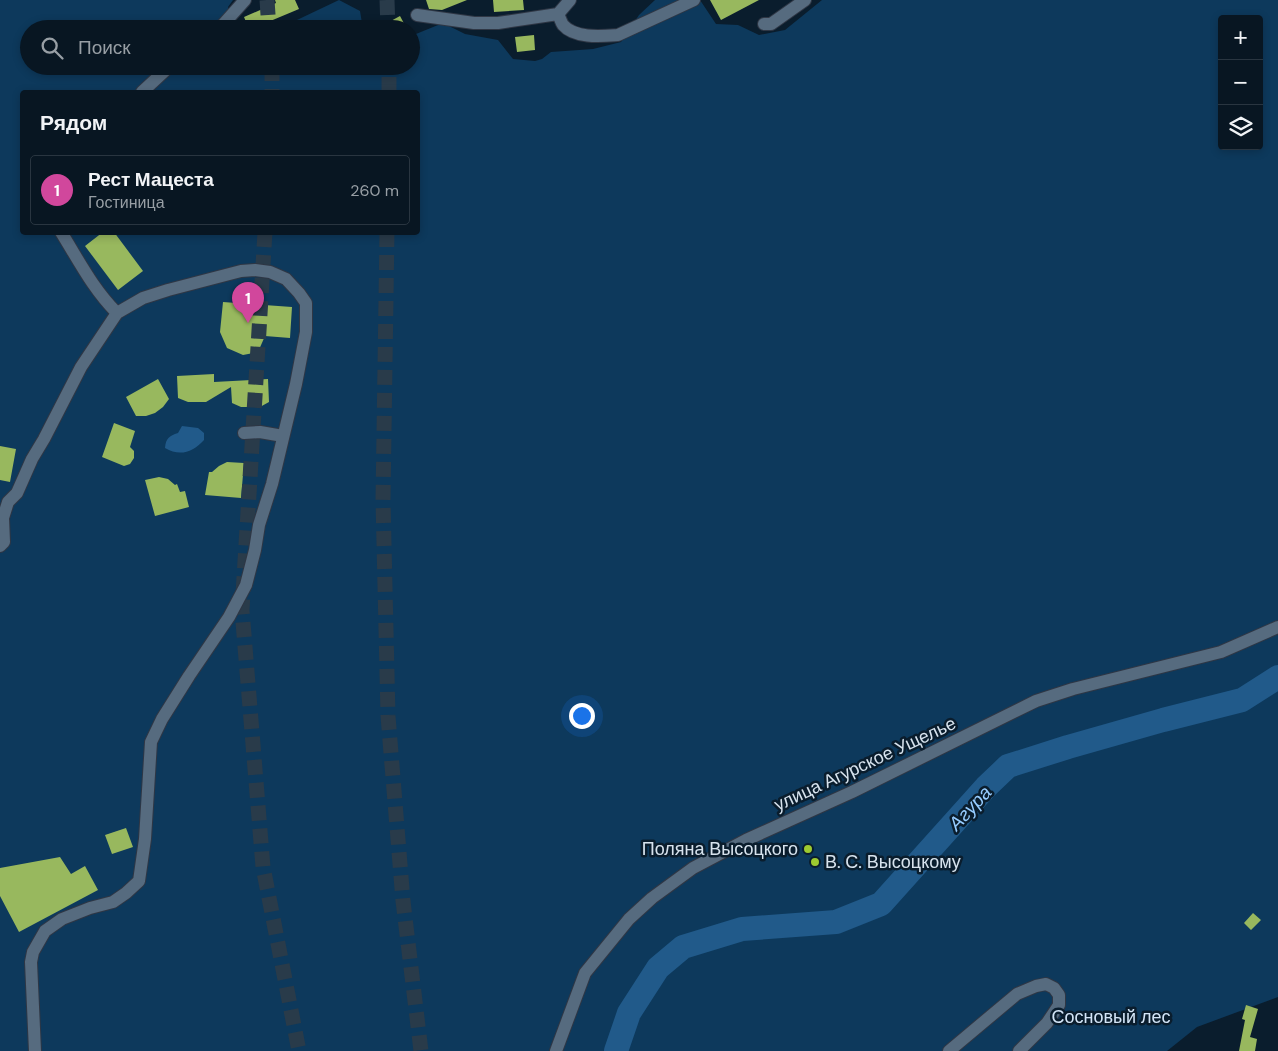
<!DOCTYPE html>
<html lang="ru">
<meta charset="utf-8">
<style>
body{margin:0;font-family:"DM Sans",sans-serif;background:#16232f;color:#f1f3f6}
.controls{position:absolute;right:15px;top:15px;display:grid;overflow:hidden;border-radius:5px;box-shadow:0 2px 8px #0003}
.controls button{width:45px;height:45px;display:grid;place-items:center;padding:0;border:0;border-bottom:1px solid #293540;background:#081622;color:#f1f3f6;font:25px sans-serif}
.you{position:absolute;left:581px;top:715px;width:18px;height:18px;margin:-12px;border:4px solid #fff;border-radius:50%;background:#1a73e8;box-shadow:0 0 0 8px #1a73e833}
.badge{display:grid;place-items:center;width:32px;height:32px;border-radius:50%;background:#7c3aed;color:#fff;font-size:16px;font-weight:700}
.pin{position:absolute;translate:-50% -41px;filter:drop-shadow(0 1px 2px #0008)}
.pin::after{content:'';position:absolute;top:26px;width:18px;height:15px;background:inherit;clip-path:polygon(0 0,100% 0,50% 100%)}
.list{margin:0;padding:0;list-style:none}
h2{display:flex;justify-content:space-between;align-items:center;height:65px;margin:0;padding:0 20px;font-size:21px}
h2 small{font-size:16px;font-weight:400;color:#989fa5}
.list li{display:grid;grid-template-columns:32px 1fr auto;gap:15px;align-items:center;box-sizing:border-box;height:70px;margin:0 10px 10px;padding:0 10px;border:1px solid #293540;border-radius:5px}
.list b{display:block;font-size:19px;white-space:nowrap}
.list p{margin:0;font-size:16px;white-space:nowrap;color:#989fa5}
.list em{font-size:16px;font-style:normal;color:#989fa5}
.icon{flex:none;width:28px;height:28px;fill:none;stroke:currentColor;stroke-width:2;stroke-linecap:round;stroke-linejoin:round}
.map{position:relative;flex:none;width:1278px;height:1051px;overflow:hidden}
.search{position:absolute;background:#081622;box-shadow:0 2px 8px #0003;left:20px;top:20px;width:400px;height:55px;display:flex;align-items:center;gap:12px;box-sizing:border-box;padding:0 18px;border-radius:28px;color:#989fa5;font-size:19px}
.panel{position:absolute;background:#081622;box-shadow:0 2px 8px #0003;left:20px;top:90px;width:400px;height:145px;border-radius:5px}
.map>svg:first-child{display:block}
.green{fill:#0d395c;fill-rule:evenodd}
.water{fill:#215a8a}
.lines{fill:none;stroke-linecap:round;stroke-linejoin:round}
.river{stroke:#215a8a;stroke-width:24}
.building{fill:#98b85e}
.highway-tunnel{stroke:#293b4a;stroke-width:15;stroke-dasharray:15 8;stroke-linecap:butt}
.minor-casing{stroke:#2f3745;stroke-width:14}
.minor{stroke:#566b7f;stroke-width:12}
.poi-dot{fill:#9dca30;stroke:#0a1d2d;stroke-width:2}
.labels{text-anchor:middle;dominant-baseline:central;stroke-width:5;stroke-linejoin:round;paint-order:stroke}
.street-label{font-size:18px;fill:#d7e3ee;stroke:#0a1d2d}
.poi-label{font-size:18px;fill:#d7e3ee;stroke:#0a1d2d;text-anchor:end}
.park-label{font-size:18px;fill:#d3e5f7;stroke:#0a1d2d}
.water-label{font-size:19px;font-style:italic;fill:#96ccff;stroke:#0a1d2d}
</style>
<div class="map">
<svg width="1278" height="1051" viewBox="0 0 1278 1051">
<rect width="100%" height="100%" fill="#0a1d2d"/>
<path class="green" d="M 0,0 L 233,0 L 228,7 L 235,29 L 29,29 L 29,66 L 411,66 L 411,36 L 443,23 L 465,34 L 498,40 L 513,59 L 535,61 L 542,59 L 551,52 L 593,49 L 621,42 L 639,15 L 655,0 L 700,0 L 716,24 L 738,25 L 759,35 L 785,30 L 822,0 L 1278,0 L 1278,997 L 1197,1027 L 1167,1051 L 0,1051 ZM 1222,19 L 1259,19 L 1259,146 L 1222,146 ZM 22,92 L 418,92 L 418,232 L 22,232 Z
M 339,0 L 360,11 L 363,29 L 278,29 Z"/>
<path class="water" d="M 182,426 L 198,428 L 204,433 L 204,440 C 193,452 180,457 165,448 C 166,438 169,436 178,433 Z"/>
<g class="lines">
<path class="river" d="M 616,1051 L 629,1013 L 658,968 L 683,947 L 742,929 L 836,922 L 881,904 L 986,787 L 1008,766 L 1068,747 L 1163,720 L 1242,700 L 1278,677"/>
</g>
<path class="building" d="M 275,0 L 295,0 L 299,9 L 268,22 L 269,24 L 258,29 L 249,29 L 244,17 L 276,3 Z
M 426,0 L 467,0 L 442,10 L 429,9 Z
M 493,0 L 523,0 L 524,10 L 494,12 Z
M 710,0 L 759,0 L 721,20 Z
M 400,16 L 407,29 L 376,29 Z
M 534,35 L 535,50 L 517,52 L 515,37 Z
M 103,232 L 114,232 L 143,271 L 118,290 L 85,246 Z
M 223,302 L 292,307 L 290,338 L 265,336 L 258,352 L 243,355 L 227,348 L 220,332 Z
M 214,374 L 214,382 L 268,379 L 269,402 L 260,407 L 241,407 L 232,403 L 231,387 L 206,402 L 188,402 L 178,398 L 177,376 Z
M 158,379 L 169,399 L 163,407 L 155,413 L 146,416 L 136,416 L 126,397 Z
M 114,423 L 135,431 L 130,447 L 134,451 L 134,458 L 130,464 L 124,466 L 102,457 Z
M 0,446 L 16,449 L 10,482 L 0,480 Z
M 227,462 L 244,463 L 241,498 L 205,495 L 209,472 L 212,472 L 219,466 Z
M 159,477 L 168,479 L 175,485 L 177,484 L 180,492 L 185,491 L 189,507 L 155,516 L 145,480 Z
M 126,828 L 133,847 L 112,854 L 105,835 Z
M 60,857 L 71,874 L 85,866 L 98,890 L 19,932 L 0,896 L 0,868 Z
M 1253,913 L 1261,920 L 1251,930 L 1244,923 Z
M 1246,1005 L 1258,1009 L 1250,1037 L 1257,1039 L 1255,1051 L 1239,1051 L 1245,1020 L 1242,1019 Z"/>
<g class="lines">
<path class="highway-tunnel" d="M 267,0 L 269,29
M 387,0 L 388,29
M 272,66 L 272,92
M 389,92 L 389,66
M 265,232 L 242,610 L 263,867 L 299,1051
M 387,232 L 383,500 L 388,716 L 403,901 L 421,1051"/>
<defs>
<path id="minor" d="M 558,14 C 560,18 561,22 563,25 C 575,39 603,36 618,35 L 694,0
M 417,15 L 474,23 L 498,23 L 558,14 L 570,0
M 764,24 L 771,24 L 805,0
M 219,29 L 245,0
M 142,92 L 170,66
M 61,232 C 79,261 93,289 117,313
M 244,433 L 260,432 L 283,436
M 0,546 L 4,542 L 3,518 L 8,502 L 17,493 L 32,459 L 44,439 L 81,367 L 117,313 L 143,298 L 168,290 L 241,271 L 255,270 L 270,272 L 286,279 L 299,293 L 306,303 L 306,332 L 296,384 L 272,484 L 259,525 L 255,550 L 246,585 L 229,617 L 189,676 L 162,719 L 151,742 L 145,839 L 139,881 L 126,893 L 113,902 L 90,908 L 62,919 L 45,931 L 33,952 L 31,962 L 35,1051
M 556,1051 L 585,973 L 629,919 L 652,898 L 693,868 L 746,840 L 852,792 L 1036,701 L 1073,689 L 1221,652 L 1278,627
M 949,1051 L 1017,994 L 1036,986 L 1046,984 L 1054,988 L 1059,995 L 1059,1005 L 1047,1023 L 1019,1051"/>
</defs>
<use href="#minor" class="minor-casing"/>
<use href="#minor" class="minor"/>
</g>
<g class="poi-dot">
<circle cx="808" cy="849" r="5"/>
<circle cx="815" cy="862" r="5"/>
</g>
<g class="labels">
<g class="street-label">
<text transform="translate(865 764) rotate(-25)">улица Агурское Ущелье</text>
</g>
<g class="poi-label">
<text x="798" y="849">Поляна Высоцкого</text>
<text x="825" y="862" text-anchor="start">В. С. Высоцкому</text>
</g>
<g class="park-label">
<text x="1111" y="1017">Сосновый лес</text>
</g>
<g class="water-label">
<text transform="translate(970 808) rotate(-47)">Агура</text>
</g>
</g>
</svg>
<div class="controls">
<button>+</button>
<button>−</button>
<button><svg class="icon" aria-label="layers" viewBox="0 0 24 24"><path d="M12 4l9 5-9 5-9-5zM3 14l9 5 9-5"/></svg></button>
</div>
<div class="you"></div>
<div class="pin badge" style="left:248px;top:323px;background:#d1479c">1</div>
<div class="search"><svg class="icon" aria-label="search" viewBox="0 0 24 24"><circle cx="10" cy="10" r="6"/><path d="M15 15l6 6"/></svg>Поиск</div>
<section class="panel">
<h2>Рядом<small></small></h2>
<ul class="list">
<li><span class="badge" style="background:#d1479c">1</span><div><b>Рест Мацеста</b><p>Гостиница</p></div><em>260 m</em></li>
</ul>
</section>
</div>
